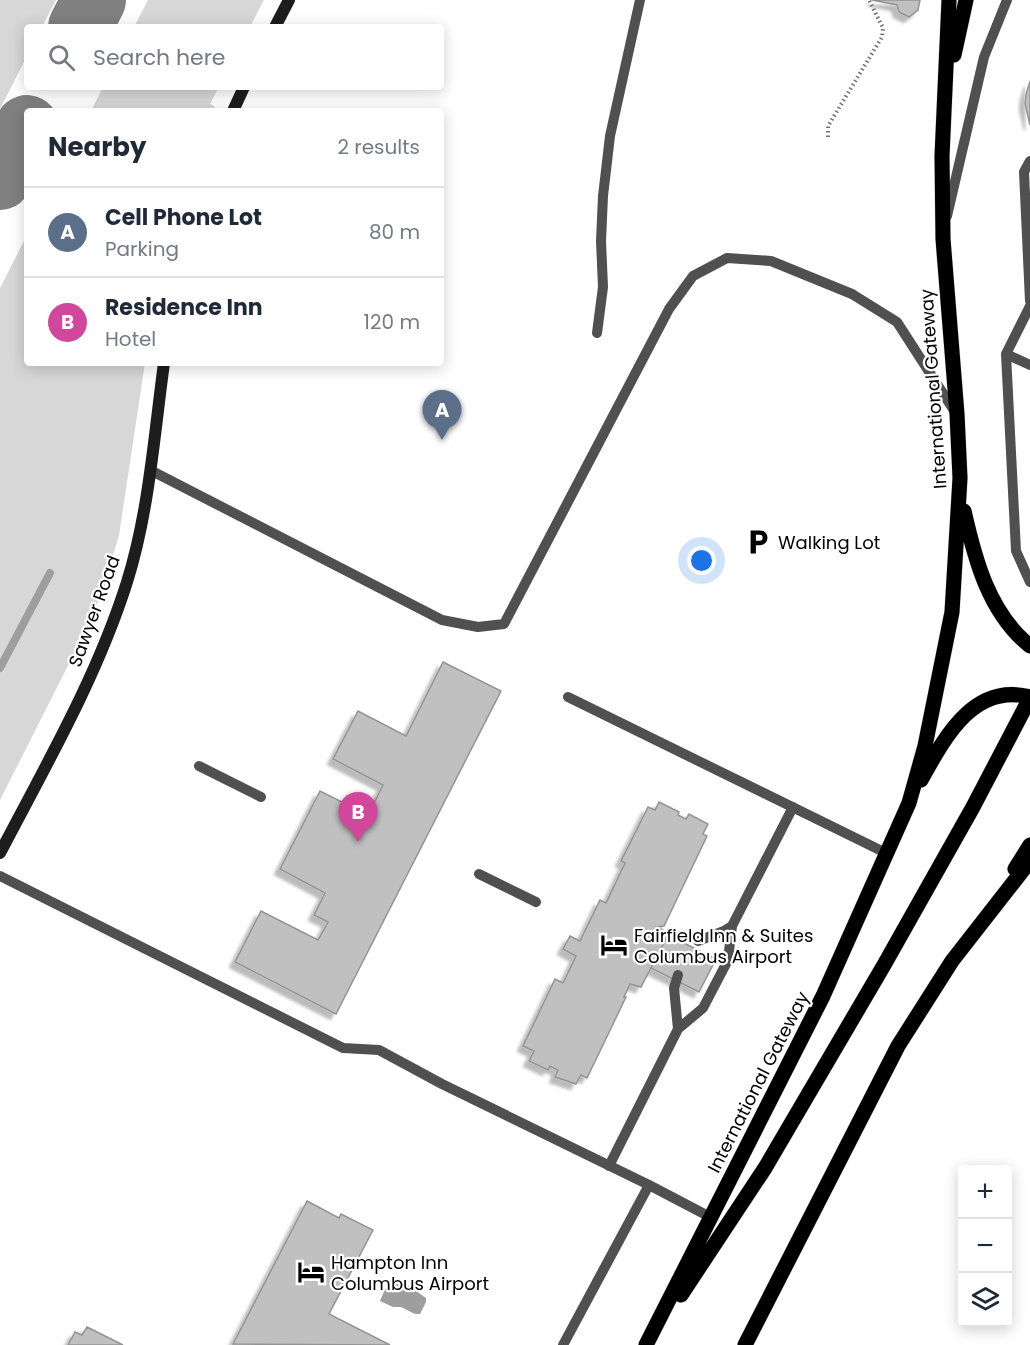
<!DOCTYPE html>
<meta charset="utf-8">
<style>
body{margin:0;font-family:Poppins,sans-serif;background:#f6f6f7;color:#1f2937}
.controls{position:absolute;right:18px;bottom:18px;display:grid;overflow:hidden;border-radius:6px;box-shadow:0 3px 15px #0003}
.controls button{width:54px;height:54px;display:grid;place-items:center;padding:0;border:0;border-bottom:2px solid #e0e1e3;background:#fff;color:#1f2937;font:30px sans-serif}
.you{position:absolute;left:702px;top:561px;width:21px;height:21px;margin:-15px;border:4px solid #fff;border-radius:50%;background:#1a73e8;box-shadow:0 0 0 9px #1a73e833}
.badge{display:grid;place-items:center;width:39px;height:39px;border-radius:50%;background:#ea580c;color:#fff;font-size:20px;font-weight:700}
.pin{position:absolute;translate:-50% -50px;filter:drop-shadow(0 2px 3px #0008)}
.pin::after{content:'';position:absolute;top:32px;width:21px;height:18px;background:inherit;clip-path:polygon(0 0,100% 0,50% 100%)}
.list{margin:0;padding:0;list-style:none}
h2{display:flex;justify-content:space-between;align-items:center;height:78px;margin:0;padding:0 24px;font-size:26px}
h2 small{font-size:20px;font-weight:400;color:#747a83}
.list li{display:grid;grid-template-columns:39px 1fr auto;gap:18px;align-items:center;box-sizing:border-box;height:90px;padding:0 24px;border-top:2px solid #e0e1e3}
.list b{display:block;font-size:22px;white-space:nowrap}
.list p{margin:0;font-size:20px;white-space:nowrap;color:#747a83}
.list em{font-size:20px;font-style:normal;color:#747a83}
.icon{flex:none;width:33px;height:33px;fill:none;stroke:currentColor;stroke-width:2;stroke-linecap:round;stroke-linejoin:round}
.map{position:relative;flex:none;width:1030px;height:1345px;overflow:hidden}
.search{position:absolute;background:#fff;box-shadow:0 3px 15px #0003;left:24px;top:24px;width:420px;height:66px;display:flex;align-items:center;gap:15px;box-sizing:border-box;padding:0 21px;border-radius:6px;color:#747a83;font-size:22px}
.panel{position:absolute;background:#fff;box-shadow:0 3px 15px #0003;left:24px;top:108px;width:420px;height:258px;border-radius:6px}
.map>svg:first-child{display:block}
.green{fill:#d7d7d7}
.water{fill:#9e9e9e}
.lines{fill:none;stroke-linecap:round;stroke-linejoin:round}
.stream{stroke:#9e9e9e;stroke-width:8}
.taxiway{stroke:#808080;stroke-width:64}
.building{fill:#c0c0c0;stroke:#949494;stroke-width:1.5;filter:url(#shadow)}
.primary-casing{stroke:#dbdbdb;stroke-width:16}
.path{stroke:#727272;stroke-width:4;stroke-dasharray:1.5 3;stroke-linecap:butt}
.lane{stroke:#505050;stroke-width:10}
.secondary{stroke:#1d1d1d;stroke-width:12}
.primary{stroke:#000;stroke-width:15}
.labels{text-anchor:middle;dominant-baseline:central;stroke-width:4.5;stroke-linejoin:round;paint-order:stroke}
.street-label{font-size:18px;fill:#000;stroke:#fff}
.poi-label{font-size:18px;fill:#000;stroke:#fff;text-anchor:start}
</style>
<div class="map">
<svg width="1030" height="1345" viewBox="0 0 1030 1345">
<defs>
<filter id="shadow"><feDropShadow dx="-5.5" dy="5.5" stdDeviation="1.5" flood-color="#0004"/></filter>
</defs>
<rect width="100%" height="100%" fill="#fff"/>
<path class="green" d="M 0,0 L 56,0 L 42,27 L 27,27 L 27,56 L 0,109 Z
M 148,0 L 264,0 L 250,27 L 134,27 Z
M 103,87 L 219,87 L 210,104 L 215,107 L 213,111 L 91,111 Z
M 27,235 L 27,363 L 145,363 L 119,535 L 103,591 L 86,630 L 0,800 L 0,288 Z"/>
<path class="water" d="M 393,1280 L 409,1286 L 426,1298 L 426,1302 L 420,1314 L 415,1314 L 401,1307 L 393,1307 L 380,1301 L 388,1282 Z"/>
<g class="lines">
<path class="stream" d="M 0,668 L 50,573"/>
<path class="taxiway" d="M 80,27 L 94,0
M 0,178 L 27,127"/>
</g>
<path class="building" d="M 872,0 L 920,0 L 918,10 L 909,17 L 899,12 L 897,5 Z
M 1030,81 L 1030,125 L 1025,104 L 1026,95 Z
M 443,662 L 501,691 L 336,1014 L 235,962 L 261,911 L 318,940 L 328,922 L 314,915 L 325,893 L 280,869 L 320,791 L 368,815 L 383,785 L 333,759 L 358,711 L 406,736 Z
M 659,802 L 679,812 L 678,815 L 686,819 L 689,814 L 708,824 L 703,834 L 707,836 L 664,926 L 657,927 L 669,933 L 641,987 L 630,984 L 624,997 L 626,997 L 587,1078 L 581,1075 L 576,1084 L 555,1077 L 558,1070 L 550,1066 L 548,1070 L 529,1061 L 534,1051 L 523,1046 L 555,979 L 563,983 L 576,956 L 563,949 L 570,936 L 580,941 L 600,900 L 606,903 L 625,863 L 621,861 L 648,807 L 655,810 Z
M 668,935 L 716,959 L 699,992 L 651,968 Z
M 307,1201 L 339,1218 L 341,1214 L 373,1230 L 329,1314 L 390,1345 L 233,1344 Z
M 87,1327 L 123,1345 L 68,1345 L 75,1332 L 82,1335 Z"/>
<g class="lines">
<defs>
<path id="primary" d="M 954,55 L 966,0
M 964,511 C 975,560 989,613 1030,646
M 921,780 C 944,739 973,682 1030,697
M 1015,869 L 1030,845
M 681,1295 L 765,1168 L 884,965 L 973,807 L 1030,698
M 646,1345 L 823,996 L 909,803 L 925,746 L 952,612 L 960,478 L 957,414 L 943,239 L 942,156 L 949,0
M 745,1345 L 898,1046 L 952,961 L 1030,861"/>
</defs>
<use href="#primary" class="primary-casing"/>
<path class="path" d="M 828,137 L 828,126 L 882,37 L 883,28 L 869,0"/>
<path class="lane" d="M 1030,161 L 1024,172 L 1030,301
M 947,216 L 984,57 L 1007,0
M 1030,306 L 1006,354 L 1016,551 L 1030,582
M 597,333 L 603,287 L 601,241 L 603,196 L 610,136 L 640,0
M 1006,354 L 1030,365
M 150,470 L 442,620 L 478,627 L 504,624 L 669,309 L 693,276 L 727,258 L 771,261 L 852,294 L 897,322 L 955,412
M 568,697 L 888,854
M 199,766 L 261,797
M 479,874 L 536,902
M 0,876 L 343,1048 L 379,1050 L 442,1084 L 649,1185
M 698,941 L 724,931 L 732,926
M 678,975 L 674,988 L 678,1029
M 609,1166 L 678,1029 L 703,1008 L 728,960 L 732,926 L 793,807
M 563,1345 L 649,1185 L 712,1218"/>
<path class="secondary" d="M 275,27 L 289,0
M 233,111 L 244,87
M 0,853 C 46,765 97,677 127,582 C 149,512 154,436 164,363"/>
<use href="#primary" class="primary"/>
</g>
<defs>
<symbol id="parking-bare" viewBox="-9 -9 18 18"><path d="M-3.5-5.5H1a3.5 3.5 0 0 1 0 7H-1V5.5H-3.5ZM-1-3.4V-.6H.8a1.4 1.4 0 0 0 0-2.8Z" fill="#000" stroke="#fff" stroke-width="2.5" paint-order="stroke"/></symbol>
<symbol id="hotel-bare" viewBox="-9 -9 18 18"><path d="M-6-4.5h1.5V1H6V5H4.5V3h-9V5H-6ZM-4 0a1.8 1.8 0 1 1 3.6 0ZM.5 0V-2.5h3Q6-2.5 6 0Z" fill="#000" stroke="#fff" stroke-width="2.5" paint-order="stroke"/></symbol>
</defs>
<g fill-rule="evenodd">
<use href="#parking-bare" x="739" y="523" width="38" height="38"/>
<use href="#hotel-bare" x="595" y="926" width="38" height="38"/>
<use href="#hotel-bare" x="292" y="1253" width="38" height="38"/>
</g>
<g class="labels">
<g class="street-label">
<text transform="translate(933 389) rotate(-94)">International Gateway</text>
<text transform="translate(94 611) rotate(-70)">Sawyer Road</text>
<text transform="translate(758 1082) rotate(-63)">International Gateway</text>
</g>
<g class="poi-label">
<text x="778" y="542">Walking Lot</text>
<text x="634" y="935">Fairfield Inn &amp; Suites<tspan x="634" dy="21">Columbus Airport</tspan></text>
<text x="331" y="1262">Hampton Inn<tspan x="331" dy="21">Columbus Airport</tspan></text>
</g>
</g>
</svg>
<div class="controls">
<button>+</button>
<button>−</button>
<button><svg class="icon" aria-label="layers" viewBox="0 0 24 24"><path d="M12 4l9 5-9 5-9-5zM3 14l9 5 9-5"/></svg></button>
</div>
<div class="you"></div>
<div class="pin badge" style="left:442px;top:440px;background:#5c6f8a">A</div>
<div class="pin badge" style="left:358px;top:842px;background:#d1479c">B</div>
<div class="search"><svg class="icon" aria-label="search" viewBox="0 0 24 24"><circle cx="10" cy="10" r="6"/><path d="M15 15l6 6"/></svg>Search here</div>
<section class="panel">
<h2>Nearby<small>2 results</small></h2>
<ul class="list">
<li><span class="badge" style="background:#5c6f8a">A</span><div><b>Cell Phone Lot</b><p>Parking</p></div><em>80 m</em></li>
<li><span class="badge" style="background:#d1479c">B</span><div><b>Residence Inn</b><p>Hotel</p></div><em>120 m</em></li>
</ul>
</section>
</div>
